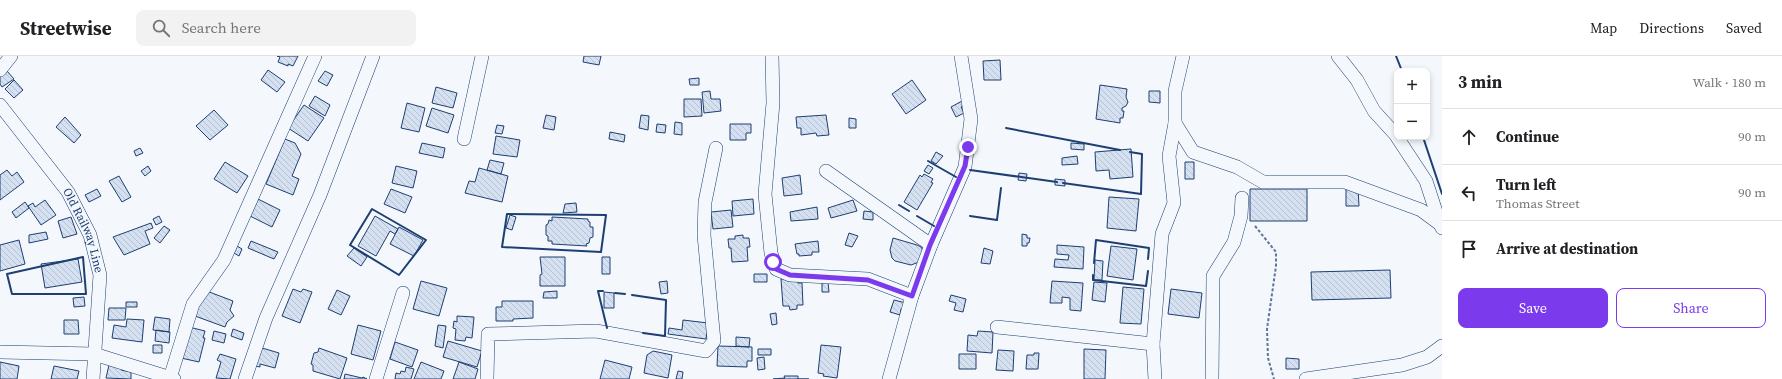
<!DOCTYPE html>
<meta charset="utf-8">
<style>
body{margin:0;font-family:"Source Serif 4",serif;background:#f2f2f2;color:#202124}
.controls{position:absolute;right:12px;top:12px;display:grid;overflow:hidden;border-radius:8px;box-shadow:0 2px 6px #0003}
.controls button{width:36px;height:36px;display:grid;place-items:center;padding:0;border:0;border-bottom:1px solid #e0e0e0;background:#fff;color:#202124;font:20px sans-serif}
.stop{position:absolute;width:12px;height:12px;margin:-9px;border:3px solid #7c3aed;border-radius:50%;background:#fff}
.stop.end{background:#7c3aed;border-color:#fff;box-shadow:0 1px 4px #0008}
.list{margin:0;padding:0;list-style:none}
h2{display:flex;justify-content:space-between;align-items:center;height:52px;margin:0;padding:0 16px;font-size:17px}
h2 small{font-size:13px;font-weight:400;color:#757577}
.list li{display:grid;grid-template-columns:26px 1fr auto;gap:12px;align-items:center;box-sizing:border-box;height:56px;padding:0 16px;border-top:1px solid #e0e0e0}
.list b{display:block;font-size:15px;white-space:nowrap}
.list p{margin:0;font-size:13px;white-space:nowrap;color:#757577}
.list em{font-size:13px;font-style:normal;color:#757577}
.actions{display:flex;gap:8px;padding:12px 16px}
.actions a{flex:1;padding:9px 0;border:1px solid #7c3aed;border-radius:8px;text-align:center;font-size:14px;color:#7c3aed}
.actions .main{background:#7c3aed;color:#fff}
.icon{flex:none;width:22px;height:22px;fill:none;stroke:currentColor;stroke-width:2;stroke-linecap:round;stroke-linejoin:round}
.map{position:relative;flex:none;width:1442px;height:323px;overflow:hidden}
header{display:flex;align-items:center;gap:24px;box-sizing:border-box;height:56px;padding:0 20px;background:#fff;border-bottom:1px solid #e0e0e0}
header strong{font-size:19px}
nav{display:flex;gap:22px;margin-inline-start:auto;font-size:14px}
.search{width:280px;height:36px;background:#f2f2f2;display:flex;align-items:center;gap:10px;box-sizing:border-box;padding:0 14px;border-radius:8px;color:#757577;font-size:15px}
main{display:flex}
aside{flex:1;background:#fff}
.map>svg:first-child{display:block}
.building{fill:url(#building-back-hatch);stroke:#1d3f73}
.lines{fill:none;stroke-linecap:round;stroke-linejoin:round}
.minor-casing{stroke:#1d3f73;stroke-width:14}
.path{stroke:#5e769c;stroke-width:2;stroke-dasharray:3 2;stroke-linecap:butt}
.minor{stroke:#f4f7fb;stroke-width:13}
.wall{stroke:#1d3f73;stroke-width:2}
.route{stroke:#7c3aed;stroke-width:5}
.labels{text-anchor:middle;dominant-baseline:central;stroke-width:3;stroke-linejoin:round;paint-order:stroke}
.street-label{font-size:12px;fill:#1d3f73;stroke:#f4f7fb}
</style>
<header>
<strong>Streetwise</strong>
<div class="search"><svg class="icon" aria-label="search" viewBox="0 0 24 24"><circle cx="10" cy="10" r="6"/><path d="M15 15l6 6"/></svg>Search here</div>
<nav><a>Map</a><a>Directions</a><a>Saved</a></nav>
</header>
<main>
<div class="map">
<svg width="1442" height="323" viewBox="0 0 1442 323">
<defs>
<pattern id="building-back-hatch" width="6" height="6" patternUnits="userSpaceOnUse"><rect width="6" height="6" fill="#d5e0f0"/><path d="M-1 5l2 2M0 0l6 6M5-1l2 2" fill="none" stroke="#b6c1d1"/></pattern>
</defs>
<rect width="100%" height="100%" fill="#f4f7fb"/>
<path class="building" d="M 277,0 L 298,0 L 293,10 L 288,8 L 288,10 L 278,6 L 280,1 Z
M 584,0 L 601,0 L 599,9 L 583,6 Z
M 1000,4 L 1001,24 L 984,24 L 983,5 Z
M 268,14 L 285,26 L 277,36 L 261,24 Z
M 7,15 L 14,23 L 2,31 L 0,28 L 0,21 Z
M 325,15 L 333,19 L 327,30 L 318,25 Z
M 699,22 L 699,29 L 690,29 L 689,23 Z
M 14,24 L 23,34 L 14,42 L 5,33 Z
M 912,24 L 926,44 L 906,58 L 892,38 Z
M 1100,29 L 1127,33 L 1126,41 L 1128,46 L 1126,50 L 1122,52 L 1122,55 L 1124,55 L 1123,62 L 1120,62 L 1120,67 L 1096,63 Z
M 436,31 L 457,37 L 453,52 L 432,47 Z
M 710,35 L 711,43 L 720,43 L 721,55 L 704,57 L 702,36 Z
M 1149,35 L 1160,35 L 1160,47 L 1149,46 Z
M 315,40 L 330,49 L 325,60 L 309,50 Z
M 684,43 L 701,43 L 702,60 L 684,61 Z
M 962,45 L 964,49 L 961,51 L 964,57 L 956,61 L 951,51 Z
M 407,47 L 425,52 L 419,76 L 401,72 Z
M 304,49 L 324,62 L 308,85 L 288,72 Z
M 432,52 L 454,59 L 448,77 L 426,70 Z
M 214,54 L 228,69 L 210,84 L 196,70 Z
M 546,59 L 556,61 L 554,74 L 543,72 Z
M 641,59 L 649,60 L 648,74 L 639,72 Z
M 826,59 L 829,79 L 817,80 L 816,77 L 801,79 L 801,72 L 797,72 L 796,61 Z
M 65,61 L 81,79 L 74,87 L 56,71 Z
M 849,62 L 856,63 L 856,72 L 849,72 Z
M 675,66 L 682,67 L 682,79 L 674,78 Z
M 657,68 L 666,69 L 665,77 L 656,76 Z
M 730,68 L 751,68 L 751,77 L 746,77 L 746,84 L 730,84 Z
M 497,69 L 504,70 L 502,78 L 495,77 Z
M 610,76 L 625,79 L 624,86 L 609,83 Z
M 496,80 L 520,84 L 517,101 L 493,98 Z
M 285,83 L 295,87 L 301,98 L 292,120 L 299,123 L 293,139 L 266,128 Z
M 422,87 L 445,92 L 443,102 L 419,97 Z
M 1071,87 L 1084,88 L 1084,94 L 1071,93 Z
M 140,92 L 143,97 L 136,100 L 134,95 Z
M 1131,93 L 1133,121 L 1110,123 L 1109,114 L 1096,115 L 1095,96 Z
M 936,96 L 943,100 L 936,108 L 931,105 Z
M 1077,100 L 1078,108 L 1062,109 L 1062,102 Z
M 490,104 L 504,107 L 501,118 L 487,114 Z
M 225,106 L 248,120 L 237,137 L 214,123 Z
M 1185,106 L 1194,106 L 1194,123 L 1185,123 Z
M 928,109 L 933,112 L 929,118 L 924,115 Z
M 148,110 L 151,115 L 145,120 L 141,115 Z
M 396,110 L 417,115 L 413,132 L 392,127 Z
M 479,112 L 508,120 L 502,146 L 465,137 L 469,125 L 475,126 Z
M 7,114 L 12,120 L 17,116 L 24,126 L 0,144 L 0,119 Z
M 1019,117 L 1027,118 L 1026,125 L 1018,124 Z
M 924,118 L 933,123 L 931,126 L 933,127 L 917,154 L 904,146 L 920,119 L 922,121 Z
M 800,119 L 802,138 L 784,140 L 782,122 Z
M 119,120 L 131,141 L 122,146 L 109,125 Z
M 1055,123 L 1065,124 L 1065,130 L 1055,129 Z
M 1358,132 L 1359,150 L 1346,150 L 1346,133 Z
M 97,133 L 101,140 L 89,146 L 85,139 Z
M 391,133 L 412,141 L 405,157 L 384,148 Z
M 1250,133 L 1307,133 L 1307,165 L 1250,165 Z
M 1109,141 L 1139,143 L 1136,175 L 1107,172 Z
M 258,143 L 280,154 L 272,171 L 250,160 Z
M 753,143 L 754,158 L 733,160 L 732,145 Z
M 45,144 L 56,159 L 41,169 L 28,150 L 33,147 L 35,151 Z
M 853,144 L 857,155 L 831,162 L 828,152 Z
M 25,146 L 29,152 L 16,162 L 12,156 Z
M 576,147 L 577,156 L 563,157 L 565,148 Z
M 817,151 L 818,163 L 791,165 L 790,156 Z
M 731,154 L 733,171 L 713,173 L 711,156 Z
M 864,155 L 873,156 L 873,164 L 863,163 Z
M 510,159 L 516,161 L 512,174 L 506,172 Z
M 159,160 L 162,166 L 156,169 L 153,163 Z
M 375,160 L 398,173 L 395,178 L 390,175 L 376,200 L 358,190 Z
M 71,161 L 77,178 L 63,182 L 58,165 Z
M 552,161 L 588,163 L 588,165 L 590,166 L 590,171 L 593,171 L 593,181 L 590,182 L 589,187 L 586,188 L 587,190 L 552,188 L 552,185 L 548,185 L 548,180 L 546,179 L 546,169 L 548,168 L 549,164 L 552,165 Z
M 151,167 L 153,172 L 145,175 L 150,188 L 124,199 L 113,181 Z
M 164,170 L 170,174 L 160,187 L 154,182 Z
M 399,171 L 423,184 L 414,200 L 390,188 Z
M 46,176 L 48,183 L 29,187 L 29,179 Z
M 849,177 L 858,180 L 852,191 L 845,189 Z
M 1022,178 L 1027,179 L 1027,182 L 1030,182 L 1029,187 L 1027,187 L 1027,190 L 1022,190 Z
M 743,179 L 743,182 L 749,182 L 750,191 L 747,191 L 748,205 L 732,206 L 731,192 L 729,192 L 728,183 L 735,183 L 735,180 Z
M 893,182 L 917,189 L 921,191 L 923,195 L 919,206 L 911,209 L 895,205 L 892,202 L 890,194 Z
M 19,184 L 25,208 L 0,215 L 0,189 Z
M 251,185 L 278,196 L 274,203 L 248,192 Z
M 818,185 L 819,196 L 812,196 L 812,199 L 799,200 L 799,198 L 797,198 L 795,188 Z
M 1057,189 L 1084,191 L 1083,213 L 1054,211 L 1055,203 L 1068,204 L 1069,199 L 1057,198 Z
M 237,190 L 242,193 L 239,200 L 234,197 Z
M 1111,190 L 1137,193 L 1133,224 L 1107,220 Z
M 354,192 L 367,201 L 361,210 L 347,200 Z
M 984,192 L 993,195 L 990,208 L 981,207 Z
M 540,201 L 565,201 L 565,230 L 540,230 L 540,219 L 542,218 Z
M 602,201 L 610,201 L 610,218 L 602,218 Z
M 78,203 L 82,226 L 45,232 L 41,208 Z
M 1095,204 L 1103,205 L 1102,224 L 1094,224 Z
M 1390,214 L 1391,242 L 1312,244 L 1311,216 Z
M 754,218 L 767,218 L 767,226 L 754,226 Z
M 798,221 L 798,227 L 802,227 L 803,249 L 797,249 L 797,253 L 790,254 L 789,250 L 783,250 L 781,223 Z
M 421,225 L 447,232 L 439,260 L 413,253 Z
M 667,225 L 668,237 L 661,238 L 659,226 Z
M 1052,225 L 1083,227 L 1081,255 L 1070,254 L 1070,242 L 1062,241 L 1062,247 L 1050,247 Z
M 828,226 L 829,236 L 822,236 L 822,227 Z
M 1094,226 L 1107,227 L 1105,246 L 1092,244 Z
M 1123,231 L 1144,233 L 1141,268 L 1120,267 Z
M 293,233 L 301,236 L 303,233 L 312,236 L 300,267 L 282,260 Z
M 1171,233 L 1202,237 L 1199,262 L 1168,258 Z
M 204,234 L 233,245 L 230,254 L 234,260 L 227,266 L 225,271 L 195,260 Z
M 337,234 L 350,240 L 341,259 L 328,253 Z
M 557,235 L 557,242 L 543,242 L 544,236 Z
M 604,236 L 614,237 L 614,252 L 604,252 Z
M 951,239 L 966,243 L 963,256 L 954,254 L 956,247 L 949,245 Z
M 84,241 L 85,250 L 74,251 L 73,242 Z
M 894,244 L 906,247 L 904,254 L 901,253 L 900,259 L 890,256 Z
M 502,245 L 533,245 L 533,262 L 513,263 L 513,265 L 496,265 L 496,251 L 502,251 Z
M 126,246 L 137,246 L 137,251 L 126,251 Z
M 109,252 L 126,252 L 125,264 L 108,264 Z
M 776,257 L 777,268 L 772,269 L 770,258 Z
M 457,260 L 474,261 L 472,282 L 466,281 L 465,285 L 455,284 L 456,273 L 453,272 L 454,265 L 457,266 Z
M 155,261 L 170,263 L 169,276 L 153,274 Z
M 127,263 L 144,264 L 142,286 L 112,282 L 114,269 L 126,271 Z
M 64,264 L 78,264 L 79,278 L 64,278 Z
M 683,264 L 708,267 L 706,283 L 668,278 L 669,272 L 682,274 Z
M 358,269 L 381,275 L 373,304 L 351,298 Z
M 438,269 L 446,270 L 443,292 L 435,290 Z
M 189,271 L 205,275 L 203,282 L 205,282 L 199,306 L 181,302 Z
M 233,273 L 244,277 L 242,284 L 231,280 Z
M 156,274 L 170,276 L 169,287 L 155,285 Z
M 214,275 L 226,278 L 224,287 L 212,284 Z
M 978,275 L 993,276 L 992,297 L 967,295 L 968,279 L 977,280 Z
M 736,281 L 750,282 L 749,291 L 736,290 Z
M 448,285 L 482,295 L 477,311 L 443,301 Z
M 395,286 L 418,294 L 412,311 L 390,303 Z
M 153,289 L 162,289 L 162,297 L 153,297 Z
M 252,289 L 279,297 L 275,312 L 260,308 L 260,311 L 247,308 Z
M 821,289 L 841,291 L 837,322 L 823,320 L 824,318 L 818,317 Z
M 718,290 L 752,291 L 752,305 L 747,305 L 747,311 L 717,310 Z
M 319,292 L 347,302 L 340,323 L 313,315 L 313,309 L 311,308 L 314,297 L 318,296 Z
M 758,293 L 771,293 L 771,299 L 758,299 Z
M 1084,293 L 1106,294 L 1105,323 L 1084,323 Z
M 998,294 L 1014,295 L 1013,315 L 996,314 Z
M 653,295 L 672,299 L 668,322 L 644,317 L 647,299 Z
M 1034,297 L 1039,297 L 1038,313 L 1026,313 L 1027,299 L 1034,299 Z
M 220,298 L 236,303 L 230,323 L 216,322 L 221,306 L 217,304 Z
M 959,298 L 976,298 L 976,313 L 959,313 Z
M 764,301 L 765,313 L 758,314 L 757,302 Z
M 1286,302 L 1299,303 L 1299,313 L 1286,313 Z
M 605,304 L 632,311 L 629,323 L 600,323 Z
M 0,306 L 19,310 L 17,323 L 0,323 Z
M 421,306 L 444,315 L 441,323 L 414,323 Z
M 459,306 L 478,313 L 475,323 L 453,323 Z
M 109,309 L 122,312 L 121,314 L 131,316 L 131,323 L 106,322 Z
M 54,310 L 79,315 L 77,323 L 51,323 Z
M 406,311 L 414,313 L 411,323 L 395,323 L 396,317 L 400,318 L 401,315 L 405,316 Z
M 678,315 L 683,316 L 682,323 L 676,323 Z
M 345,318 L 362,322 L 363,321 L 367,323 L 344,323 Z
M 784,320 L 798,320 L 798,323 L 809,323 L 773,323 L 785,322 Z"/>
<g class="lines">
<defs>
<g id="minor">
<path d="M 772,0 L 773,47 L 765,138 L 771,197 L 776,213 L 790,219 L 868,223 L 912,240"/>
<path d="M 1338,0 L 1357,24 L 1374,55 L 1395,78 L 1426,125 L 1440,168"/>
<path d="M 0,14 L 11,0"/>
<path id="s1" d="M 0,49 L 68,136 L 90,179 L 100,219 L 93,323"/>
<path d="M 1175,67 L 1193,96 L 1237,111 L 1263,126 L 1345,126 L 1421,154 L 1440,168 L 1442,172"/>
<path d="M 464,83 L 482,0"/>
<path d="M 826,115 L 931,189"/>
<path d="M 997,271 L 1153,288"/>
<path d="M 0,296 L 94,298 L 174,323"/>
<path d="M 170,322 L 193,248 L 224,204 L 315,0"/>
<path d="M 245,323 L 266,262 L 320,139 L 373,0"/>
<path d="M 376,323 L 403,237"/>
<path d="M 487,323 L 488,278 L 596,275 L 706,295 L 714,285 L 704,179 L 705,146 L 716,92"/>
<path d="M 889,323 L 912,240 L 931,189 L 965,111 L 971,63 L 961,0"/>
<path d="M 1155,323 L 1153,288 L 1162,178 L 1174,147 L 1169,100 L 1175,67 L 1175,35 L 1183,0"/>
<path d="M 1212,323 L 1213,220 L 1234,186 L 1241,160 L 1242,142"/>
<path d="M 1306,323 L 1402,309 L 1427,301 L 1442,290"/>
</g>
</defs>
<use href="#minor" class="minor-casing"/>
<path class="path" d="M 1255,170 L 1276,196 L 1276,210 L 1267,273 L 1268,302 L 1274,323"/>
<use href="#minor" class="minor"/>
<path class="wall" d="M 1396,0 L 1402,15
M 1006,72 L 1120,94
M 1423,81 L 1442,138
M 928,105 L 956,121
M 970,114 L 1057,126
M 1063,127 L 1141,138 L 1142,98 L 1130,96
M 899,149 L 909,155
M 372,153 L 426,184 L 399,219 L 350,189 Z
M 507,158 L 606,159 L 601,196 L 502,191 Z
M 917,160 L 934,170
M 970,160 L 997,164 L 1001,132
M 83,201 L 86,238 L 12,238 L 7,218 Z
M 1094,207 L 1096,184 L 1149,192 L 1148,203
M 1093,219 L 1093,224 L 1146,230 L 1148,215
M 603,235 L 598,235 L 607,272
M 615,237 L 625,238
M 632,239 L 666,244 L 665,280 L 643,277"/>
</g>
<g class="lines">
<path class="route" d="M 773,206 L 776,213 L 790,219 L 868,224 L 912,240 L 930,189 L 965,110 L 968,91"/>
</g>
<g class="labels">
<g class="street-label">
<text stroke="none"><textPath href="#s1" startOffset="152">Old Railway Line</textPath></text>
</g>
</g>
</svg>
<div class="controls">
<button>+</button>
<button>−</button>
</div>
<div class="stop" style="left:773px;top:206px"></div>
<div class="stop end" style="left:968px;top:91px"></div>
</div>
<aside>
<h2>3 min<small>Walk · 180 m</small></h2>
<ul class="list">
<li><svg class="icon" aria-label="ahead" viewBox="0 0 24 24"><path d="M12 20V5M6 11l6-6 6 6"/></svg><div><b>Continue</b></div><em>90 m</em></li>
<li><svg class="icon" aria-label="left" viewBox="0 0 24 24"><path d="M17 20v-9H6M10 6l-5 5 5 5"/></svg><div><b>Turn left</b><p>Thomas Street</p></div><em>90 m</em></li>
<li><svg class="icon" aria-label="arrive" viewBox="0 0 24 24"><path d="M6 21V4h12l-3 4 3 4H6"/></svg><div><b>Arrive at destination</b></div></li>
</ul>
<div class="actions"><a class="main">Save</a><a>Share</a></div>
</aside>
</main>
